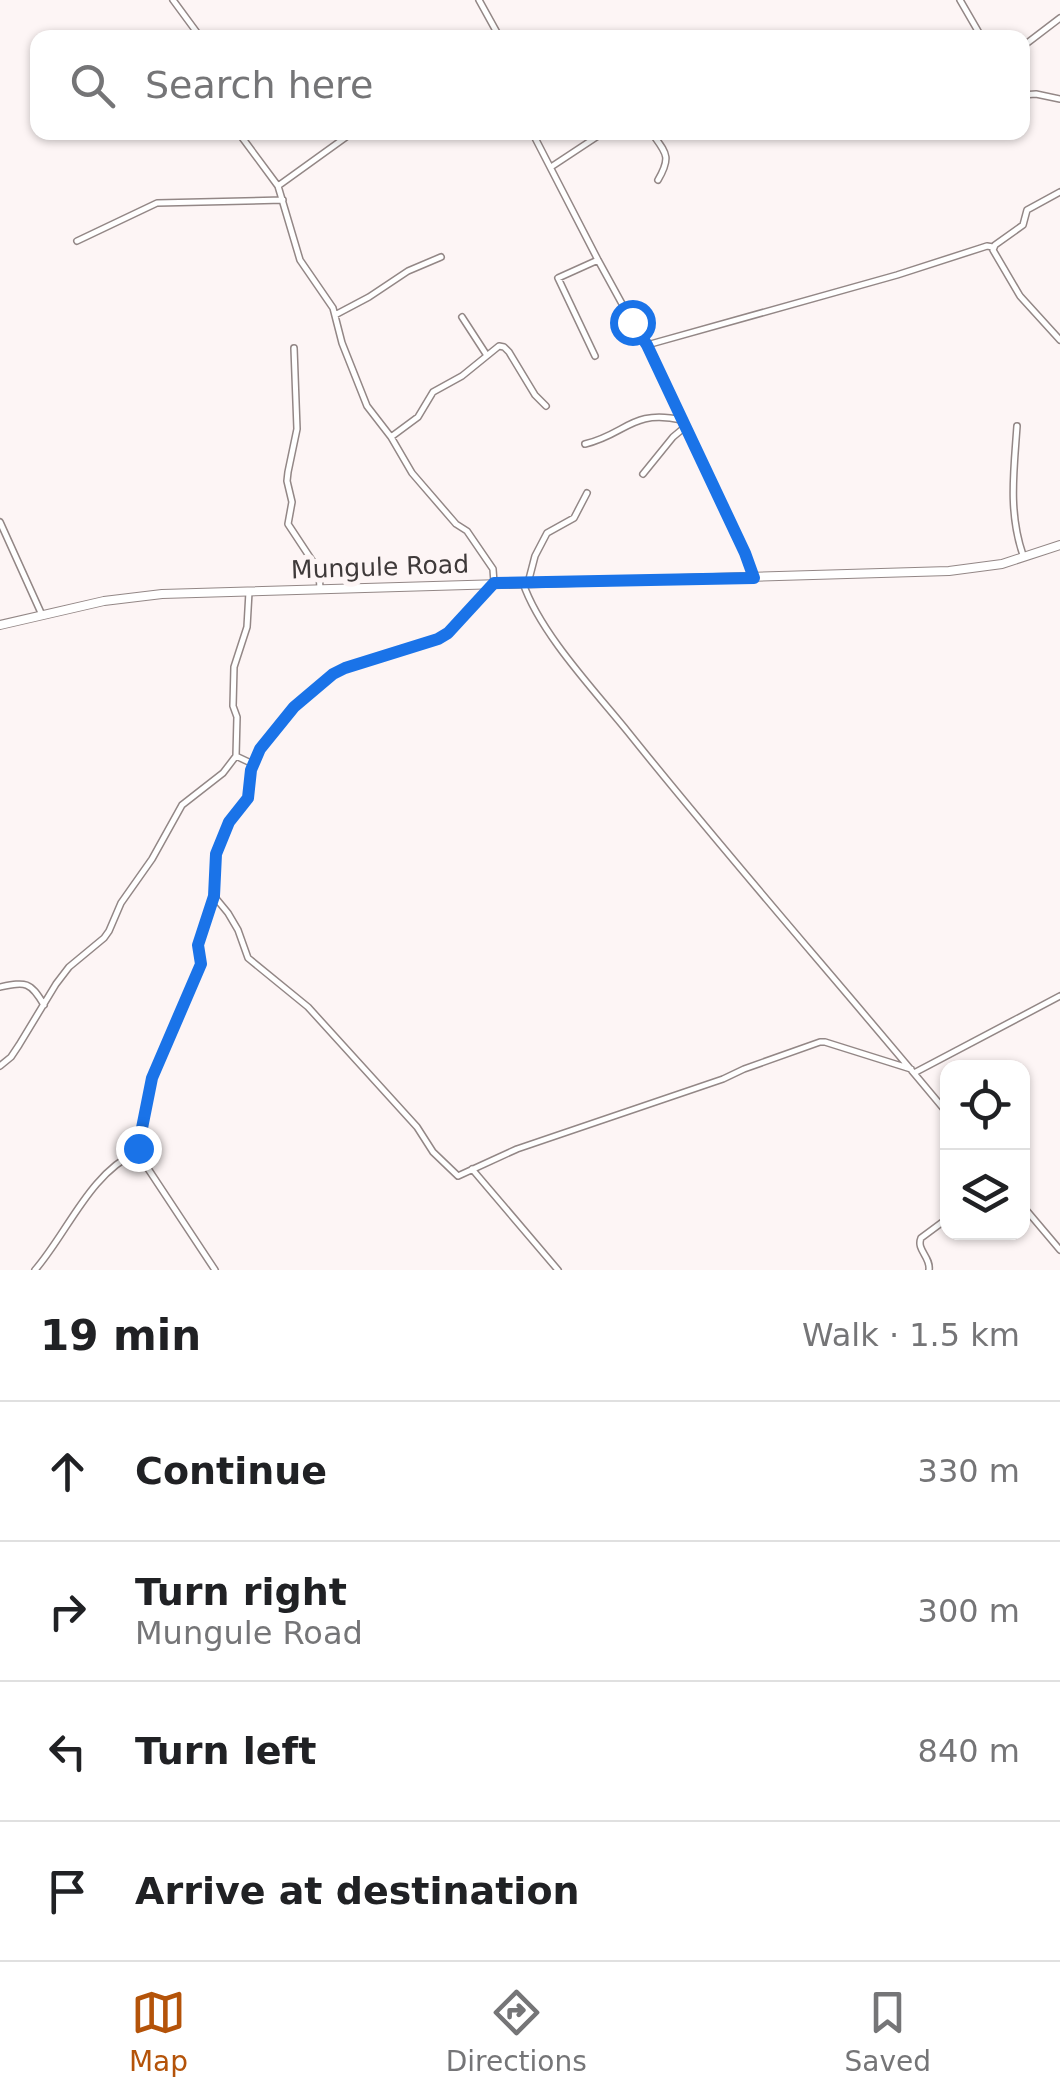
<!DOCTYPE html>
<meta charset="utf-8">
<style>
body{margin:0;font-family:"DejaVu Sans",sans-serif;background:#f6f6f6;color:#202124}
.controls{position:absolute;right:30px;bottom:30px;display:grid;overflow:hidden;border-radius:20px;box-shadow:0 2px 8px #0004}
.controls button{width:90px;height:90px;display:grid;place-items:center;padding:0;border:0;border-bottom:2px solid #e0e0e0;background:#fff;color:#202124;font:50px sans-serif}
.stop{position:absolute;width:30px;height:30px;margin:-22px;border:8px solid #1a73e8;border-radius:50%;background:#fff}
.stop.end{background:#1a73e8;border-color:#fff;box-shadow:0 2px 10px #0008}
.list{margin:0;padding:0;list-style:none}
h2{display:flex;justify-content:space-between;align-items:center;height:130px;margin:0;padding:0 40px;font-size:42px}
h2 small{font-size:32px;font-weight:400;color:#757577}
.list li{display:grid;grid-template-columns:65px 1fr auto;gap:30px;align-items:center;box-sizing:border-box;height:140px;padding:0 40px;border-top:2px solid #e0e0e0}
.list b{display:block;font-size:38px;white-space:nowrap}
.list p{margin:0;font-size:32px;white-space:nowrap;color:#757577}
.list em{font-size:32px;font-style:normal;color:#757577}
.icon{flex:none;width:55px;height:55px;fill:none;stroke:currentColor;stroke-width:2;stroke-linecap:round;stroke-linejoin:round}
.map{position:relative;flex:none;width:1060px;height:1270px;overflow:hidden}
.search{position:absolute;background:#fff;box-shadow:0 2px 8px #0004;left:30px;right:30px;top:30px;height:110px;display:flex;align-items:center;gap:25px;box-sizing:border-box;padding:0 35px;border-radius:20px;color:#757577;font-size:38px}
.sheet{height:690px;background:#fff}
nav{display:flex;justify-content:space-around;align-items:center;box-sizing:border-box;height:140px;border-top:2px solid #e0e0e0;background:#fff;font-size:28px;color:#757577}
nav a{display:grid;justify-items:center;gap:5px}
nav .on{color:#b45309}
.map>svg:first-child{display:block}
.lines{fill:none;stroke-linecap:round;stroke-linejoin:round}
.street-casing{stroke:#938786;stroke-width:8}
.secondary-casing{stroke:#938786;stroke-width:10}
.street{stroke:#fff;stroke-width:5}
.secondary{stroke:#fff;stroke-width:8}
.route{stroke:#1a73e8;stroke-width:12}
.labels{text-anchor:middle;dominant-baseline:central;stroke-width:10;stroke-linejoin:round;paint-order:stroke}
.street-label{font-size:25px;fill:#3f3a3a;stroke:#fdf5f5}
</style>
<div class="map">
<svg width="1060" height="1270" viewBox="0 0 1060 1270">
<rect width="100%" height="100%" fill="#fdf5f5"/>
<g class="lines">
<defs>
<path id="street" d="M 173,0 L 201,38
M 479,0 L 500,38
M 960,0 L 982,38
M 1022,47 L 1060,18
M 1022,95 L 1036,94 L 1060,99
M 532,132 L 598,260 L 632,322 L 643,336 L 745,553 L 754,578
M 651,132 C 666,153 672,156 658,180
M 551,167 L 604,132
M 278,186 L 353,132
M 1060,192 L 1027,210 L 1023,225 L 995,245 L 993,250 L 1020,296 L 1060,340
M 77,241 L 157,203 L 283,200
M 335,315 L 369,297 L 408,271 L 441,257
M 462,317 L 486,354
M 647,345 L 897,275 L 987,246 L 993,247
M 294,348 L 297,429 L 288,472 L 287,481 L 292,502 L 288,524 L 319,571 L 320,589
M 595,356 L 558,278 L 598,260
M 1017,426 C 1014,470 1008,512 1023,555
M 391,437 L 418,417 L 433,392 L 462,376 L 499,346 L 504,347 L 509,352 L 535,395 L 546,406
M 585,444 C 627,434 631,409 682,420
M 643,474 L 673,437 L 685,427
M 0,522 L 42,615
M 523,583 C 540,633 594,690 628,732 C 732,862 842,986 948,1114
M 528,583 L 535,556 L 547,533 L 574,518 L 587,493
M 236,756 L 253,764
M 214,896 L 228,913 L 238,930 L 248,958 L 308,1007 L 417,1127 L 433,1152 L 458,1176 L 517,1149 L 723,1079 L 744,1069 L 820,1042 L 825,1042 L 911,1069
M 0,987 C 26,982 30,981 44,1005
M 0,1066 L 11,1057 L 19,1045 L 56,984 L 69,967 L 104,938 L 109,931 L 121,903 L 152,859 L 182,805 L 223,773 L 236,756 L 237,717 L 233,706 L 234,667 L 247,627 L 249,592
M 914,1073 L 1060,996
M 472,1169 L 558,1270
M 1022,1205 L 1060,1250
M 35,1270 C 68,1232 89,1174 137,1152
M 215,1270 L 137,1152 L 152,1077 L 201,964 L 198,945 L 214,896 L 216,854 L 229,821 L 249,798 L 251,770 L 260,749 L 294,707 L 333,674 L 345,668 L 438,639 L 448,633 L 494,583 L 493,569 L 467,531 L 456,524 L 412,473 L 391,437 L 367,406 L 342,343 L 333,308 L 300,260 L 278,186 L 238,132
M 929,1270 C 931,1257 916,1250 921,1238 L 948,1218"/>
<path id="secondary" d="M 0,625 L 104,601 L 162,594 L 949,571 L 1002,564 L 1060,545"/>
</defs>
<use href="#street" class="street-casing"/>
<use href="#secondary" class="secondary-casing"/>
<use href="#street" class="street"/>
<use href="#secondary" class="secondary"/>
</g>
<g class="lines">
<path class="route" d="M 138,1148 L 152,1078 L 201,964 L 198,945 L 214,896 L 216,854 L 229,822 L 248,798 L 251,770 L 260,749 L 294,707 L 333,674 L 345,668 L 438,639 L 448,633 L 494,583 L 754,578 L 745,553 L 647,345 L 632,322"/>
</g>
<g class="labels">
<g class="street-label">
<text transform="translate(380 567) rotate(-2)">Mungule Road</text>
</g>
</g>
</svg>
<div class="controls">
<button><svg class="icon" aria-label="locate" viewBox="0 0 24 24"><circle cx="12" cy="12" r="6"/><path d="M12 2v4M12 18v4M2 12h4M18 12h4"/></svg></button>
<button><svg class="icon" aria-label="layers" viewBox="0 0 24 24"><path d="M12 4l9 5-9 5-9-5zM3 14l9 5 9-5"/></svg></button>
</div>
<div class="stop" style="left:632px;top:322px"></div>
<div class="stop end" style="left:138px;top:1148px"></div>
<div class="search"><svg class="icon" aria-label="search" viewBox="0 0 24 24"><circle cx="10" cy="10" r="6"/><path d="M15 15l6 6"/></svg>Search here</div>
</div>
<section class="sheet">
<h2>19 min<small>Walk · 1.5 km</small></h2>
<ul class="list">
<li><svg class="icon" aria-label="ahead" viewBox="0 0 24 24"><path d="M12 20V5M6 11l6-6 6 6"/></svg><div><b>Continue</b></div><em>330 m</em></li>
<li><svg class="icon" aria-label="right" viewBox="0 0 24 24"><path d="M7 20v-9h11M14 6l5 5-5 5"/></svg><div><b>Turn right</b><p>Mungule Road</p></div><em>300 m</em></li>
<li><svg class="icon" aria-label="left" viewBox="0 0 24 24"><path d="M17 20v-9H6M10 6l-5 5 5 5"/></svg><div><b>Turn left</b></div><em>840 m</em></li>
<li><svg class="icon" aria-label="arrive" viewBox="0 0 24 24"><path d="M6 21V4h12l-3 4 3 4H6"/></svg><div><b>Arrive at destination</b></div></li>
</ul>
</section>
<nav>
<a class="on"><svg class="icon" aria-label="map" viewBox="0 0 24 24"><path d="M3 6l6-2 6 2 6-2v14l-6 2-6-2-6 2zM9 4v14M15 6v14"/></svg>Map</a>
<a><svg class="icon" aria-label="directions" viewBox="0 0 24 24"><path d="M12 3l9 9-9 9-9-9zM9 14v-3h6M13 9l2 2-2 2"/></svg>Directions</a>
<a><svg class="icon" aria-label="saved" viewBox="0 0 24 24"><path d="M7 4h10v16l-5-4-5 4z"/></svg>Saved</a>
</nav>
